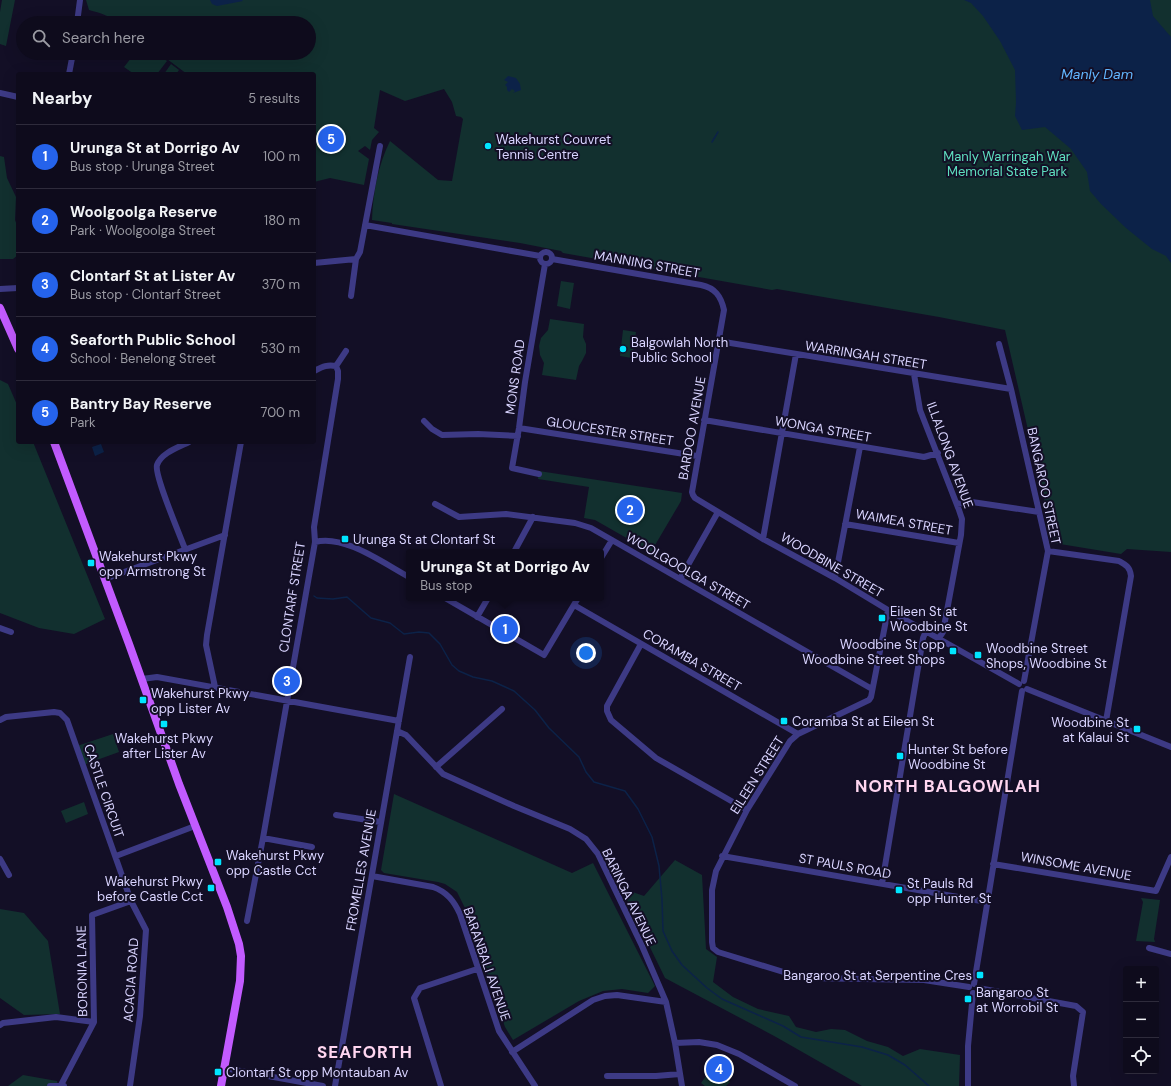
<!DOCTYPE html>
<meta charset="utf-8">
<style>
body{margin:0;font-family:"DM Sans",sans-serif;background:#1c1929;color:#f1f3f6}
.controls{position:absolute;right:12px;bottom:12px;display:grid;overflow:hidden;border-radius:4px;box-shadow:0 4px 16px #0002}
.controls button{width:36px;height:36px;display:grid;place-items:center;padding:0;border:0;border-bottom:1px solid #2e2b3b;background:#0e0b1c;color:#f1f3f6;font:20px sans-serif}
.you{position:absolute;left:586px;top:653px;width:14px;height:14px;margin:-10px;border:3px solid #fff;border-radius:50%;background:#1a73e8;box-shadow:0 0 0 6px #1a73e833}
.badge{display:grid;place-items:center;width:26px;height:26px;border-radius:50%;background:#2563eb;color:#fff;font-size:13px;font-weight:700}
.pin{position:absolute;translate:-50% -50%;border:2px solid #fff;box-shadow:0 1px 4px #0006}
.popup{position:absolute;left:406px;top:549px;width:198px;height:52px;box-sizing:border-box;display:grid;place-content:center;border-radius:4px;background:#0e0b1c;filter:drop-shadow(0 1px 3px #0005);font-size:13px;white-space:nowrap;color:#9b9ba3}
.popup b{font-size:15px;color:#f1f3f6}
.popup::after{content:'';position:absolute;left:50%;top:100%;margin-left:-8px;border:8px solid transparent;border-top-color:#0e0b1c}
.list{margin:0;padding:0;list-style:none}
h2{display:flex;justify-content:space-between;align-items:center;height:52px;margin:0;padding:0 16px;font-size:17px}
h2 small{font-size:13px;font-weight:400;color:#9b9ba3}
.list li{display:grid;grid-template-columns:26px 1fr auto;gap:12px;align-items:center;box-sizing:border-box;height:64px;padding:0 16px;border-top:1px solid #2e2b3b}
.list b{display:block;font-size:15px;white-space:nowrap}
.list p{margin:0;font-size:13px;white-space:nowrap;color:#9b9ba3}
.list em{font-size:13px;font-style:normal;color:#9b9ba3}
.icon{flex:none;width:22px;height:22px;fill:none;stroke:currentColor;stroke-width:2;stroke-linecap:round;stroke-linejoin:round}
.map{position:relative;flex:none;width:1171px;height:1086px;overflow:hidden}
.search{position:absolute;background:#0e0b1c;box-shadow:0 4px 16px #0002;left:16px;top:16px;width:300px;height:44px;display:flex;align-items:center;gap:10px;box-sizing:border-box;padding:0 14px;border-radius:22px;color:#9b9ba3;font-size:15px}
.panel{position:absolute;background:#0e0b1c;box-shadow:0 4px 16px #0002;left:16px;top:72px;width:300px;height:372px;border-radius:4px}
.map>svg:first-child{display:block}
.green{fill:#12302f}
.water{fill:#0c2248}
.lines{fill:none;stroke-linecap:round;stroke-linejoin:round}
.stream{stroke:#0c2248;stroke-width:1.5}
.minor{stroke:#3d3a85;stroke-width:6}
.major{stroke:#c25bff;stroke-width:8}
.poi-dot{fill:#00e5ff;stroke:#130f26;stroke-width:1.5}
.labels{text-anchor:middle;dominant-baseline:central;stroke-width:4;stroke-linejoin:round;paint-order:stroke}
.poi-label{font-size:13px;fill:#d9d4ff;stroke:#130f26;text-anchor:start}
.park-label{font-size:13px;fill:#5fe0c0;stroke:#130f26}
.street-label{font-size:13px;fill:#d9d4ff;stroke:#130f26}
.water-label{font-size:14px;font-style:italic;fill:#62b6ff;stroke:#130f26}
.district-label{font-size:17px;font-weight:bold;letter-spacing:1px;fill:#ffd6f0;stroke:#130f26}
</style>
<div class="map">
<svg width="1171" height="1086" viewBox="0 0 1171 1086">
<rect width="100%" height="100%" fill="#130f26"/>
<path class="green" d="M 2,0 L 15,0 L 6,46 L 0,44 L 0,12 Z
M 86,0 L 1171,0 L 1171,552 L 1127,549 L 1121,554 L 1054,543 L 1005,330 L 939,317 L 777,289 L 772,290 L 563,253 L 561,251 L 520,243 L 392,224 L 392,223 L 372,220 C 373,193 378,165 390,141 L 438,180 L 452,181 L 463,119 L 461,117 L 456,116 L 452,102 L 444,89 L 405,101 L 380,90 L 374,128 L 379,132 L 372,140 L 370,150 L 365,146 L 358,151 L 369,159 L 364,185 L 330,178 L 314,182 L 314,74 L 187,74 L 159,53 L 309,53 L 309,23 L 119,23 C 109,16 101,13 89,10 Z
M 135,53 L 156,53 L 167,61 L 157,74 L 134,74 L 124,67 Z
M 171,64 L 179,70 L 176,74 L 164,74 Z
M 0,156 L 4,157 L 7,178 L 16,197 L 15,220 L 18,228 L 18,255 L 13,259 L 0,259 Z
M 561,281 L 574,283 L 570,309 L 557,306 Z
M 550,319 L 584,324 L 583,337 L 586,344 L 586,353 L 582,361 L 579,366 L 576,380 L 542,375 L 544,363 L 540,355 L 539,346 L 541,338 L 548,330 Z
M 623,330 L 636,332 L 632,358 L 620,356 Z
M 0,380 L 8,384 L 18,407 L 18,442 L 33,442 L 105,619 L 74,634 L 39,628 L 0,613 Z
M 539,471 L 682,493 L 681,501 L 651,552 L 595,520 L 584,518 L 589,487 L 538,479 Z
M 113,734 L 119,752 L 83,765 L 77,746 Z
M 394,794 L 572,873 L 593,863 L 655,986 L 648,993 L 622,989 L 603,991 L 579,1001 L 513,1040 L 505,1027 L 466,910 L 457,892 L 445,884 L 438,882 L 384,873 L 381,870 Z
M 84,802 L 88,814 L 66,823 L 61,811 Z
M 675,860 L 702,875 L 706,949 L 717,957 L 713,982 L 733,997 L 758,1009 L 789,1016 L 796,1027 L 816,1032 L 831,1029 L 845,1030 L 867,1041 L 888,1047 L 903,1056 L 920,1049 L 960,1055 L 959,1086 L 862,1086 L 776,1037 L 665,978 L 621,888 L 644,896 Z
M 1141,898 L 1160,900 L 1154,939 L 1155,942 L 1136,941 L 1143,902 Z
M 0,909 L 24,913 L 48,941 L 60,1014 L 24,1015 L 0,998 Z
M 712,1068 L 730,1082 L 726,1086 L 705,1086 L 701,1083 Z
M 23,1075 L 57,1081 L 58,1086 L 8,1086 Z"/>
<path class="water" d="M 210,0 L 242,0 L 243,1 L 217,6 L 212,4 Z
M 964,0 L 1150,0 L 1153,16 L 1171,37 L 1171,263 L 1166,256 L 1152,249 L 1126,228 L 1101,204 L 1090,191 L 1087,172 L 1071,149 L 1045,127 L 1022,130 L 1015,116 L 1016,102 L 1015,70 L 1000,41 L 983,16 L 971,3 Z
M 508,76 L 516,78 L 520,84 L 521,90 L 513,93 L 515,91 L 512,89 L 509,92 L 507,90 L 507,87 L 505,85 L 508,82 L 504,80 Z
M 101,444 L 104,452 L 95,456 L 92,447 Z"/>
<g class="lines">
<path class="stream" d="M 712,142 L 718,132
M 314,596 L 317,598 L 333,599 L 347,597 L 371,618 L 390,623 L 404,634 L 419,632 L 429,633 L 440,644 L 452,665 L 459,671 L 473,677 L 492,681 L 514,691 L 535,710 L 549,728 L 579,757 L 586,772 L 594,782 L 625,791 L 638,809 L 652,837 L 659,866 L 662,900 L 663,931 L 672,951 L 682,965 L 707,988 L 722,999 L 783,1026 L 801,1037 L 862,1047 L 888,1055 L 905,1065 L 929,1086"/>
<path class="minor" d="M 77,23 L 80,0
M 69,74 L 73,53
M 0,93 L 18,97
M 365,225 L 540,256
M540 258a6 6 0 1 1 12 0a6 6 0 1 1-12 0Z
M 552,259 L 701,285 C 715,288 721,296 724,310 L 692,492 L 693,495 L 695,498 L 763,539 L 835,578 L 888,610 L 1019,684
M 314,263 L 356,259
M 0,289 L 18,288
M 351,296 L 356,259 L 360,252 L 380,146
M 718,341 L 1011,389
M 999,344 L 1011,389 L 1048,551 L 1024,681
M 336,366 L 346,351
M 314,371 C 322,367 327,364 336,366
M 914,374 L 920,410 L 959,510 L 962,519 L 961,535 L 943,632 L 939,638
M 704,420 L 924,457 L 938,453
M 424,421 L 432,429 L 442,435 L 478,434 L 518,436
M 519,428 L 697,456
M 539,474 L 512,468 L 519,428 L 525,382 L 545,264
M 435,504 L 459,517 L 506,514 L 575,523 L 591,528 L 872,689
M 957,504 L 972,502 L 1039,512
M 845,524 L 959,543
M 763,539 L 796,354
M 315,542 C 344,534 383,563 409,577
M 185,549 C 180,535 154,475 157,465 C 161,453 179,447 189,442
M 1048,551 L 1119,561 C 1126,565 1130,567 1131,576 L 1106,721
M 514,552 L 533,517
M 601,558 L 612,540
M 835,578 L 860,447
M 105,579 L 225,535
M 680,579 L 718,512
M 445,598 L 544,655 L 578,598
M 574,605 L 798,734
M 888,610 L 871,697 L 869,700 L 798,734 L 790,741 L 747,810 L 716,871 L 712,890 L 712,942 L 713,948 L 718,952 L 803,978 L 924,980 L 969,987
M 477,617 L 488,598
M 0,628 L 11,632
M 641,644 L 607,706 L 607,711 L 611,720 L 656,758 L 747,810
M 142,679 L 157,677 L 399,721
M 215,687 L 206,645 L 207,635 L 241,442
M 1027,689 L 1171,747
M 0,720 L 6,717 L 54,712 L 60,713 L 67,720 L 131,901 L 146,930 L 140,1016 L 130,1086
M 397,731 L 406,735 L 443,774 L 514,806 L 570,829 L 586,839 L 598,854 L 642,946 L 666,1002 L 675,1043 L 682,1086
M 436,767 L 502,709
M 336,815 L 380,822
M 263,838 L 312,847
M 116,856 L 195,826
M 722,856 L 987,902
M 0,859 L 9,875
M 993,864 L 1156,891 L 1171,857
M 372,876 L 433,887 C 447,892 454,901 460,914 L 499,1031 L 535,1086
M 882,884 L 923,638 L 926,631
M 247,921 L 263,838 L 315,542 L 314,527 L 338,379 L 338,371 L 336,366
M 1149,948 L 1171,954
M 974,984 L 1022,691
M 978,988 L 1076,1006 L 1083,1012 L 1073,1076 L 1074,1086
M 0,1025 L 3,1023 L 56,1017 L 94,1022
M 675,1043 L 699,1042 L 717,1045 L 739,1054 L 795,1086
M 512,1052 L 593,1000 L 605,996 L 617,995 L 666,1002
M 224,1068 L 323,1086
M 607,1076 L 656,1076 L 680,1074
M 61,1085 L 94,1022 L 92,915 L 131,901
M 50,1086 L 64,1086
M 335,1086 L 410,657
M 441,1086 L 414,998 L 420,988 L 477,969
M 968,1086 L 968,1046 L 973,993"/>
<path class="major" d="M 0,308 L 18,349
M 54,442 L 129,644 L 179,784 L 227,907 L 239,944 L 241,956 L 240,981 L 221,1086"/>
</g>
<g class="poi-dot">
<circle cx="488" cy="146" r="4"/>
<circle cx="623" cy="349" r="4"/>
<rect x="341" y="535" width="8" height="8" rx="2"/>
<rect x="87" y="559" width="8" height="8" rx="2"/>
<rect x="878" y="614" width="8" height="8" rx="2"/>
<rect x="949" y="647" width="8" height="8" rx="2"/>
<rect x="974" y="651" width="8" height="8" rx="2"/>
<rect x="139" y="696" width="8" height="8" rx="2"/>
<rect x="780" y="717" width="8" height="8" rx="2"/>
<rect x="160" y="720" width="8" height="8" rx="2"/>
<rect x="1133" y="725" width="8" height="8" rx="2"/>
<rect x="896" y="752" width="8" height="8" rx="2"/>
<rect x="214" y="858" width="8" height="8" rx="2"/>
<rect x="207" y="884" width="8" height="8" rx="2"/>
<rect x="895" y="886" width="8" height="8" rx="2"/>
<rect x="976" y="971" width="8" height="8" rx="2"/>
<rect x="964" y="995" width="8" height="8" rx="2"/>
<rect x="214" y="1068" width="8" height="8" rx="2"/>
</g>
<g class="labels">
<g class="poi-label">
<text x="496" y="139">Wakehurst Couvret<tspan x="496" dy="15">Tennis Centre</tspan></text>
<text x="631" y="342">Balgowlah North<tspan x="631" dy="15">Public School</tspan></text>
<text x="353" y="539">Urunga St at Clontarf St</text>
<text x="99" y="556">Wakehurst Pkwy<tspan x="99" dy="15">opp Armstrong St</tspan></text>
<text x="890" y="611">Eileen St at<tspan x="890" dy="15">Woodbine St</tspan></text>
<text x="945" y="644" text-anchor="end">Woodbine St opp<tspan x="945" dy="15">Woodbine Street Shops</tspan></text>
<text x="986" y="648">Woodbine Street<tspan x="986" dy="15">Shops, Woodbine St</tspan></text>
<text x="151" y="693">Wakehurst Pkwy<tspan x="151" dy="15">opp Lister Av</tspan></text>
<text x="792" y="721">Coramba St at Eileen St</text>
<text x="1129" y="722" text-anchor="end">Woodbine St<tspan x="1129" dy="15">at Kalaui St</tspan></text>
<text x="164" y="738" text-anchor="middle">Wakehurst Pkwy<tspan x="164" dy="15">after Lister Av</tspan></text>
<text x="908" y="749">Hunter St before<tspan x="908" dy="15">Woodbine St</tspan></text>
<text x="226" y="855">Wakehurst Pkwy<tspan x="226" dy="15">opp Castle Cct</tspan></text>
<text x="203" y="881" text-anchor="end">Wakehurst Pkwy<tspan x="203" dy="15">before Castle Cct</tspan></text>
<text x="907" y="883">St Pauls Rd<tspan x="907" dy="15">opp Hunter St</tspan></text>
<text x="972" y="975" text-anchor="end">Bangaroo St at Serpentine Cres</text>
<text x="976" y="992">Bangaroo St<tspan x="976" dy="15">at Worrobil St</tspan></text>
<text x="226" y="1072">Clontarf St opp Montauban Av</text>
</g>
<g class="park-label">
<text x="1007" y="156">Manly Warringah War<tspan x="1007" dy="15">Memorial State Park</tspan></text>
</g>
<g class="street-label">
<text transform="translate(647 264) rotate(10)">MANNING STREET</text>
<text transform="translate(866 355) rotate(9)">WARRINGAH STREET</text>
<text transform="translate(515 377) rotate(-82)">MONS ROAD</text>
<text transform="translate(692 428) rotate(-80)">BARDOO AVENUE</text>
<text transform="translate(823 429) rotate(10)">WONGA STREET</text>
<text transform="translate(610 431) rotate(9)">GLOUCESTER STREET</text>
<text transform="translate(950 455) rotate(70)">ILLALONG AVENUE</text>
<text transform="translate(1044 486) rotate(78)">BANGAROO STREET</text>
<text transform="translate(904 522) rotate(10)">WAIMEA STREET</text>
<text transform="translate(832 565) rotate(30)">WOODBINE STREET</text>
<text transform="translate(688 571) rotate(30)">WOOLGOOLGA STREET</text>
<text transform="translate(292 597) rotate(-81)">CLONTARF STREET</text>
<text transform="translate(692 660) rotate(30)">CORAMBA STREET</text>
<text transform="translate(757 775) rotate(-58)">EILEEN STREET</text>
<text transform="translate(104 791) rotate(71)">CASTLE CIRCUIT</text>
<text transform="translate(845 866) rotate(10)">ST PAULS ROAD</text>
<text transform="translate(1076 866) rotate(10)">WINSOME AVENUE</text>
<text transform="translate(361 870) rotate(-80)">FROMELLES AVENUE</text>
<text transform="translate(629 897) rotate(64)">BARINGA AVENUE</text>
<text transform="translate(487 964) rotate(71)">BARANBALI AVENUE</text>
<text transform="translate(82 971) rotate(-91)">BORONIA LANE</text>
<text transform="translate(131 980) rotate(-86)">ACACIA ROAD</text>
</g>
<g class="water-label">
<text x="1097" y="74">Manly Dam</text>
</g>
<g class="district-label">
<text x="948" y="786">NORTH BALGOWLAH</text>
<text x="365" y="1052">SEAFORTH</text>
</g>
</g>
</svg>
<div class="controls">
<button>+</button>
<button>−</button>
<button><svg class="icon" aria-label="locate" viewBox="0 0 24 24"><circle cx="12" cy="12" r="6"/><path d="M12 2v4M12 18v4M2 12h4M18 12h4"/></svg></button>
</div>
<div class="you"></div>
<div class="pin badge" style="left:505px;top:629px">1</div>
<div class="popup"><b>Urunga St at Dorrigo Av</b>Bus stop</div>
<div class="pin badge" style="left:630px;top:510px">2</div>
<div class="pin badge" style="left:287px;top:681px">3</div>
<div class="pin badge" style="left:719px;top:1069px">4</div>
<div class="pin badge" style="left:331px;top:139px">5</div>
<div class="search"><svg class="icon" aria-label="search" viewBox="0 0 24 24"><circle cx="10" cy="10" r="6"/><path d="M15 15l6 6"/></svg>Search here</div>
<section class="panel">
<h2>Nearby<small>5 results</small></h2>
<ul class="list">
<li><span class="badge">1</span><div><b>Urunga St at Dorrigo Av</b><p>Bus stop · Urunga Street</p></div><em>100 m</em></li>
<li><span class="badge">2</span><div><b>Woolgoolga Reserve</b><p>Park · Woolgoolga Street</p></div><em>180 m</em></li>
<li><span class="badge">3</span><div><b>Clontarf St at Lister Av</b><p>Bus stop · Clontarf Street</p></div><em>370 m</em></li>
<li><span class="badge">4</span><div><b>Seaforth Public School</b><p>School · Benelong Street</p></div><em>530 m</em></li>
<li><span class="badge">5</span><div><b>Bantry Bay Reserve</b><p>Park</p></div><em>700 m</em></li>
</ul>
</section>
</div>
